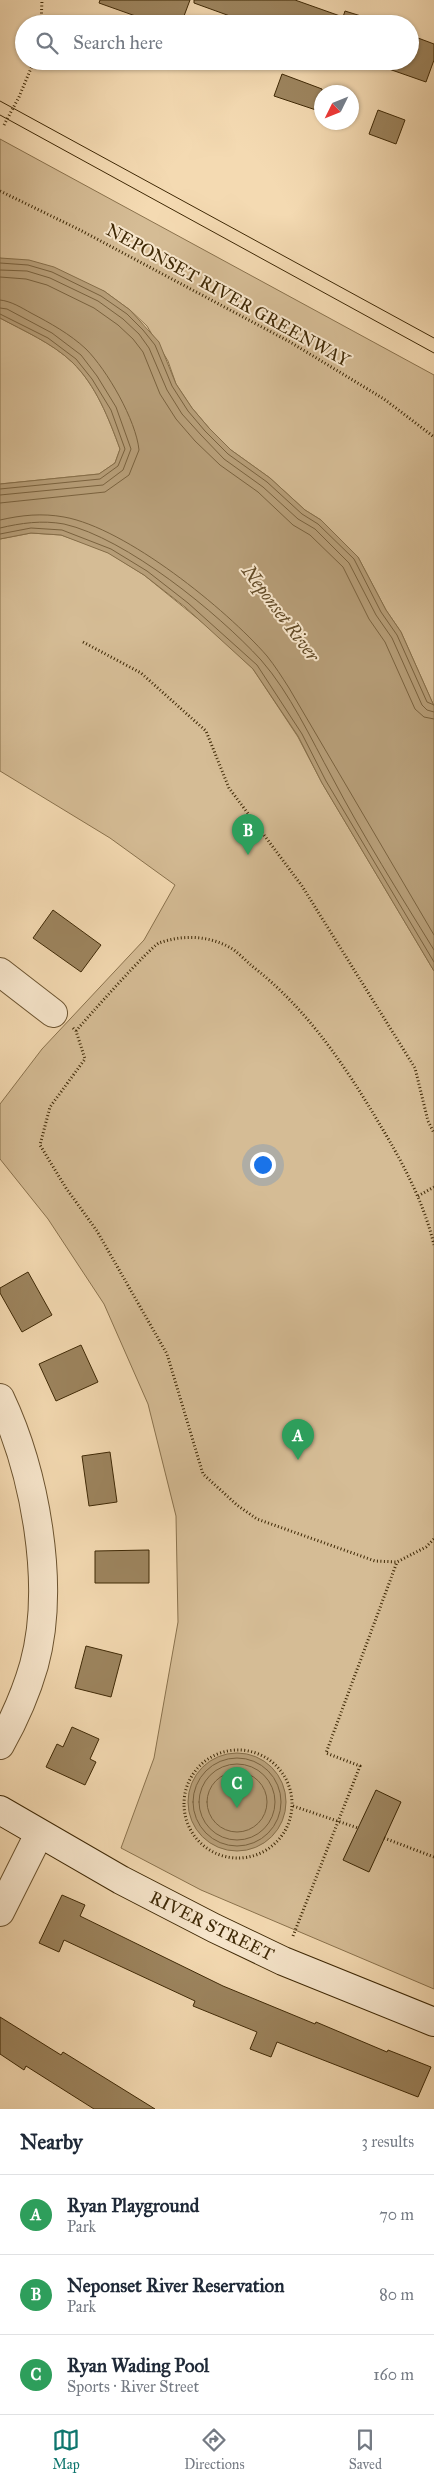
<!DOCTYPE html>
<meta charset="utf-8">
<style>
body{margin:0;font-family:"IM FELL Great Primer",serif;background:#f2f2f3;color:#1f2937}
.compass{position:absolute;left:314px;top:85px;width:45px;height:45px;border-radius:50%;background:#fff;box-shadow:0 1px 4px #0004;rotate:227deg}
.you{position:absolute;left:262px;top:1164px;width:18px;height:18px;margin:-12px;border:4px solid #fff;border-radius:50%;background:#1a73e8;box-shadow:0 0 0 8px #1a73e833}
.badge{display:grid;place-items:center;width:32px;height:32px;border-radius:50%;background:#0f766e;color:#fff;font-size:16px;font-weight:700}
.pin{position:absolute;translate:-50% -41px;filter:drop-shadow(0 1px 2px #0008)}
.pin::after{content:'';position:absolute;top:26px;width:18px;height:15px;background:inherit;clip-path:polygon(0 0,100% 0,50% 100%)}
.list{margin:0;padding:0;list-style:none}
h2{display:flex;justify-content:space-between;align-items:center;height:65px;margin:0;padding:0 20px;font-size:21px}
h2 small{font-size:16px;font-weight:400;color:#747a83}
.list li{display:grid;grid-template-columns:32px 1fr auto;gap:15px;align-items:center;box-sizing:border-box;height:80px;padding:0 20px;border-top:1px solid #e0e1e3}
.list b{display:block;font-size:19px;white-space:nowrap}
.list p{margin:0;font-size:16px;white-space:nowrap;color:#747a83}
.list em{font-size:16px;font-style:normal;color:#747a83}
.icon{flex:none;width:28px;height:28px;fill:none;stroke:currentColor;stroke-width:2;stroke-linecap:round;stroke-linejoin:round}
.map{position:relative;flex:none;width:434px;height:2109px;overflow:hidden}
.search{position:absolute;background:#fff;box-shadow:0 1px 4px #0004;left:15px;right:15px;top:15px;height:55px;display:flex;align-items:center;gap:12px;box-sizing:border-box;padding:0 18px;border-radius:28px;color:#747a83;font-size:19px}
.sheet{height:305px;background:#fff}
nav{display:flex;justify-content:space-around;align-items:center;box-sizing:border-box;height:70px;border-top:1px solid #e0e1e3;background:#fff;font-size:14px;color:#747a83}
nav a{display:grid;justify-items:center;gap:2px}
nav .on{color:#0f766e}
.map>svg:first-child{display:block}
.green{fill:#d5bc95;stroke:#8a724d}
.water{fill:#b69d77;stroke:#866e49}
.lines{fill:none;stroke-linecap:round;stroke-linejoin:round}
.shore{stroke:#7a623e;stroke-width:1}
.building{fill:#9d855f;stroke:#3e2805}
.street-casing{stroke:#6c5430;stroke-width:30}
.secondary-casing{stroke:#3e2805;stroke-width:30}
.path{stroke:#3e2805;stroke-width:3;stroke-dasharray:1 2.5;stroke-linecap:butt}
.street{stroke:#f8e7cd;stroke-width:28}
.secondary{stroke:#f8e7cd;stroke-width:28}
.tram{stroke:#3e2805;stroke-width:1}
.labels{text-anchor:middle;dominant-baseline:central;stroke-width:4;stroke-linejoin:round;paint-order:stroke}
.street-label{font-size:18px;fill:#3e2805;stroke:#f8e7cd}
.water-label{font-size:19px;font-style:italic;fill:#624b27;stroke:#f8e7cd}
</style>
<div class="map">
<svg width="434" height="2109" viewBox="0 0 434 2109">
<rect width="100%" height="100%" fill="#f4dab2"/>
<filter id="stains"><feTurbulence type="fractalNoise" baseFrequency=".004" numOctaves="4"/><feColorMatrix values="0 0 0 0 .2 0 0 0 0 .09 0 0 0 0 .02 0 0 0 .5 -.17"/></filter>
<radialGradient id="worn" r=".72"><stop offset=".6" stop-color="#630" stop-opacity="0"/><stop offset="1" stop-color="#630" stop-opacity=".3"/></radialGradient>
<path class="green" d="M 0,139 L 434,375 L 434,706 L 401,632 L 386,610 L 358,557 L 321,520 L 305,510 L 270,478 L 231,450 L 209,428 L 192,408 L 176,384 L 168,361 L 147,326 L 130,310 L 104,291 L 0,258 Z
M 0,318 C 24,331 52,343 72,362 C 96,385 109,419 120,449 L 115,463 L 99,474 L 0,484 Z
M 31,533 L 61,535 L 87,544 L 109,553 L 144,575 L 219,636 L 253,669 L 298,737 L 322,783 L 434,971 L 434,1989 L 201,1890 L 121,1848 L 154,1758 L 178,1622 L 176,1516 L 148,1404 L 104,1304 L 48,1219 L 0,1159 L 0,1104 L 42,1049 L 144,940 L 175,885 L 110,838 L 0,771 L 0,539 Z"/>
<path class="water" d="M 0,258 L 29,260 L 54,267 L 104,291 L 130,310 L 159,342 L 176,384 L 192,408 L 209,428 L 231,450 L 270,478 L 305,510 L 321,520 L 358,557 L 386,610 L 401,632 L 434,706 L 434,971 L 322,783 L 298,736 L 253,669 L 185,607 L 144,575 L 108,553 L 61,535 L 31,533 L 0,539 L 0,484 L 99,474 L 115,463 L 120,449 C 109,419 96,385 72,362 C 52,343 24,331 0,318 Z
M188 1802a49 49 0 1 1 98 0a49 49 0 1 1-98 0Z"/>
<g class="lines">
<path class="shore" d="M 0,263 L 28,265 L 52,272 L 101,296 L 127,314 L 143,330 L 155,345 L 172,386 L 188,411 L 205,431 L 228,454 L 267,482 L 302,514 L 318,524 L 354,559 L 381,612 L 397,635 L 427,702 L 434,705
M 0,270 L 27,271 L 50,278 L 98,301 L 123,319 L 139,334 L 149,348 L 167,390 L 182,414 L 201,435 L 224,459 L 263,487 L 298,519 L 315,529 L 349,563 L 376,615 L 392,638 L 422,705 L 427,710 L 434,712
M 0,277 L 26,279 L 47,285 L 94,308 L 118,325 L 133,339 L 143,352 L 160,394 L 176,419 L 195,441 L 220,465 L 258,492 L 293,525 L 310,535 L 343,567 L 369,619 L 385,642 L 415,709 L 424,717 L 434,719
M 0,300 C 11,301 22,308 31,313 C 50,323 70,334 86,349 C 107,370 136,420 139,450 L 129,475 L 105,492 L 0,503
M 0,308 L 7,309 L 52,333 L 81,355 L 97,376 L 116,407 L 131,449 L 123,470 L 103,485 L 0,495
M 0,314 L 48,338 L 76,359 L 92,379 L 111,410 L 125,449 L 118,466 L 100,479 L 0,489
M 0,520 C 22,515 42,513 64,517 C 126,528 226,609 267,656 C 275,666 282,677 289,688 L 434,935
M 0,528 C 21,523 42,520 64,524 C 126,538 218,613 261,660 C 290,693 311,739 332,777 C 363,836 399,893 434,950
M 0,534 L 31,528 L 62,530 L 111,549 L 147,571 L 188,603 L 257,665 L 302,734 L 326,781 L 434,962
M193 1802a44 44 0 1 1 88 0a44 44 0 1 1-88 0Z
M199 1802a38 38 0 1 1 76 0a38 38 0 1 1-76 0Z
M207 1802a30 30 0 1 1 60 0a30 30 0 1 1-60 0Z"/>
</g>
<path class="building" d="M 100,0 L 190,0 L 181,24 L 158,24 L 99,3 Z
M 194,0 L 295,0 L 343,17 L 345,11 L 377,21 L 377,24 L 252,24 L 194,3 Z
M 410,35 L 434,44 L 434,60 L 426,82 L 366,61 L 410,61 Z
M 282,74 L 322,89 L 322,112 L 274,96 Z
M 378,110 L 405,120 L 396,144 L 369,134 Z
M 53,910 L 101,945 L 81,972 L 33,938 Z
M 28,1272 L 52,1315 L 22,1332 L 0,1293 L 0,1288 Z
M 81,1345 L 98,1382 L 56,1401 L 39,1364 Z
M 110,1452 L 117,1502 L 89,1506 L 82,1456 Z
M 149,1550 L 149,1583 L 95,1583 L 95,1551 Z
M 86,1646 L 122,1655 L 111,1697 L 75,1688 Z
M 72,1727 L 99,1739 L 90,1759 L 96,1762 L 85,1785 L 46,1767 L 57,1744 L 63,1747 Z
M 376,1790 L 401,1802 L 369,1872 L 343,1860 Z
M 62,1895 L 85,1905 L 80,1916 L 223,1986 L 315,2024 L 316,2022 L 387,2052 L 388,2050 L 431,2067 L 418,2097 L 277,2042 L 271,2057 L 250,2049 L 257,2032 L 193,2006 L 195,2001 L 64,1940 L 59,1952 L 39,1943 Z
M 0,2017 L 61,2055 L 63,2052 L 155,2109 L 94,2109 L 26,2066 L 24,2070 L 0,2054 Z"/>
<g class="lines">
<defs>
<path id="street" d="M 0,972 L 53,1013
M 0,1398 C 35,1472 56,1585 34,1665 C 26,1693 14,1720 0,1745
M 0,1912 L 39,1834"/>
<path id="secondary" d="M 0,1810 L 121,1880 L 214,1928 L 283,1961 L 434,2022"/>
</defs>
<use href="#street" class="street-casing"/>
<use href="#secondary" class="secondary-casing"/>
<path class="path" d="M 41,24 L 42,0
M 4,125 L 19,97 L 34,61
M 0,191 L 80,230 L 290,342 L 384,399 L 434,437
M 83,642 L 141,673 L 206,731 L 229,788 L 302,886 L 415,1068 L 428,1121 L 434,1133
M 73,1028 L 76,1031 L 85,1059 L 50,1107 L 40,1145 L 66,1188 L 97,1231 L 167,1354 L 203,1474 L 237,1505 L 257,1519 L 375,1561 L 397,1562 L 426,1547 L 434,1539
M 76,1031 C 86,1019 151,946 159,943 C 181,935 207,935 229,947 C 237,951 245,960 252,966 C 305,1007 342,1061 376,1118 C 400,1158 423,1199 434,1245
M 418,1196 L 434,1187
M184 1804a54 54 0 1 1 108 0a54 54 0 1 1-108 0Z
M 293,1806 L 358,1828
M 384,1838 L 434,1857
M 293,1936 L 360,1766 L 326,1753 L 397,1562"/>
<use href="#street" class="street"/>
<use href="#secondary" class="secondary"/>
<path class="tram" d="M 0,101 L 434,338
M 0,115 L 434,353"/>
</g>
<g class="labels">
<g class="street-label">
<text transform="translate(228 295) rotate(29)">NEPONSET RIVER GREENWAY</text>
<text transform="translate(212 1926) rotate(26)">RIVER STREET</text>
</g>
<g class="water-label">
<text transform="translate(281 613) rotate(53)">Neponset River</text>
</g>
</g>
<rect width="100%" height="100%" filter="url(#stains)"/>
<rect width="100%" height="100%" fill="url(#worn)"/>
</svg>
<svg class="compass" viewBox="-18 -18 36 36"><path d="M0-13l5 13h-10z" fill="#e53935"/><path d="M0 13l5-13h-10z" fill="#747a83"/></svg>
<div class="you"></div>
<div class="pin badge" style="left:298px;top:1460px;background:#2e9e5b">A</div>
<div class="pin badge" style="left:248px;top:855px;background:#2e9e5b">B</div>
<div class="pin badge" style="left:237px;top:1808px;background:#2e9e5b">C</div>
<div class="search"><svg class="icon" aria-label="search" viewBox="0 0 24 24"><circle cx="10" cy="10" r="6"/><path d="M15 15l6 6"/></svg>Search here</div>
</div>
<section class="sheet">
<h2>Nearby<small>3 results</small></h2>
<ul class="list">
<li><span class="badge" style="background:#2e9e5b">A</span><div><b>Ryan Playground</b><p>Park</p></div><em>70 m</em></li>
<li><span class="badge" style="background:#2e9e5b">B</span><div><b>Neponset River Reservation</b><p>Park</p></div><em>80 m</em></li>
<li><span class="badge" style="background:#2e9e5b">C</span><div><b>Ryan Wading Pool</b><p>Sports · River Street</p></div><em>160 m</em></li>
</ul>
</section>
<nav>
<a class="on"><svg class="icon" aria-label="map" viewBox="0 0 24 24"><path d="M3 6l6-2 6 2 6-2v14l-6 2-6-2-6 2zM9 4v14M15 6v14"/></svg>Map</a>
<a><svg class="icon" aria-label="directions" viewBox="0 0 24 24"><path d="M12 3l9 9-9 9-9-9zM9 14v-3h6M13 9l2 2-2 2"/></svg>Directions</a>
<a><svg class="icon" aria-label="saved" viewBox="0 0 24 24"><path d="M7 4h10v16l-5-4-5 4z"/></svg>Saved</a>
</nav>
